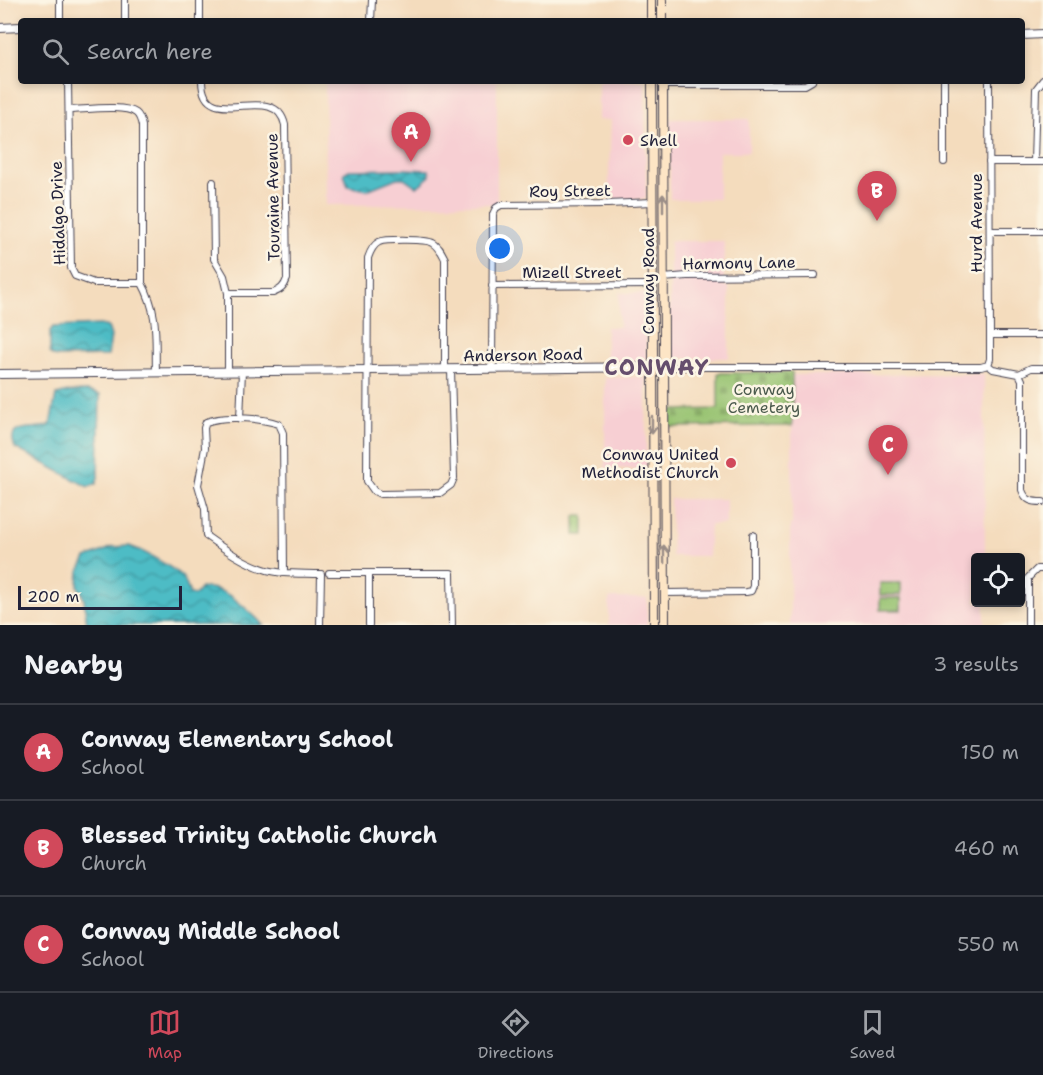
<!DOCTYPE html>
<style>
body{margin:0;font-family:"Shantell Sans",sans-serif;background:#20242c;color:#f1f3f6}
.controls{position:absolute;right:18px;bottom:18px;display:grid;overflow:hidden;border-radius:6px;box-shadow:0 3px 9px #0003}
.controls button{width:54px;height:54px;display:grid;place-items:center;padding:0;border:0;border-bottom:2px solid #363941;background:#171b24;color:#f1f3f6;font:30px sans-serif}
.scale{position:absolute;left:18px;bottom:15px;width:164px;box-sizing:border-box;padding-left:6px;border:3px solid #22223b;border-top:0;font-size:16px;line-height:21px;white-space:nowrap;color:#22223b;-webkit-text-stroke:4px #fcf5e5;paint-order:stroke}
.you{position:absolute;left:500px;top:249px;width:21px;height:21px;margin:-15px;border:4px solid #fff;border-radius:50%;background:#1a73e8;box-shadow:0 0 0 9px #1a73e833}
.badge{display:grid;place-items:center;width:39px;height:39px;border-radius:50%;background:#d1495b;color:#fff;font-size:20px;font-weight:700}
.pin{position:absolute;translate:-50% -50px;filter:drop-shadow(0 2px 3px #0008)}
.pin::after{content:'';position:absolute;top:32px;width:21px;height:18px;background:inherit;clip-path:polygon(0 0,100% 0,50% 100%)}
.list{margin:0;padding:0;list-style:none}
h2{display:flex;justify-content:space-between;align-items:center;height:78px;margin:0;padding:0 24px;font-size:26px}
h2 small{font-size:20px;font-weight:400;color:#9ea1a6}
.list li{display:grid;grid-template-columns:39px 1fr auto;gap:18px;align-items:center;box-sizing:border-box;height:96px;padding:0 24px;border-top:2px solid #363941}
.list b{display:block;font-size:22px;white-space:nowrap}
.list p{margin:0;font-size:20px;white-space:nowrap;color:#9ea1a6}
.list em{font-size:20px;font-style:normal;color:#9ea1a6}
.icon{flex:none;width:33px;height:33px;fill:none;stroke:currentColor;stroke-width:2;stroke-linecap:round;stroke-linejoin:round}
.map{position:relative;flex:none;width:1043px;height:625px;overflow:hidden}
.search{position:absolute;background:#171b24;box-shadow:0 3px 9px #0003;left:18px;right:18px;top:18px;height:66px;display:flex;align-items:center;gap:15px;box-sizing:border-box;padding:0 21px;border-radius:6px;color:#9ea1a6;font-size:22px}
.sheet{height:366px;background:#171b24}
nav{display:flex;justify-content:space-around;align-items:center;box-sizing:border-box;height:84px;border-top:2px solid #363941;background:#171b24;font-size:16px;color:#9ea1a6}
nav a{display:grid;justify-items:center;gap:3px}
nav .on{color:#d1495b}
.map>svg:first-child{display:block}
.built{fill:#f7cfd3}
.grass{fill:#96c26f;stroke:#5c7255;stroke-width:1.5}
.cemetery{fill:url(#cemetery-stones);stroke:#5c7255;stroke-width:1.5}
.water{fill:url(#water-waves);stroke:#386f80;stroke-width:1.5}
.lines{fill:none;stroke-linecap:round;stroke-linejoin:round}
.minor-casing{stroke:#423e4e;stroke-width:8}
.tertiary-casing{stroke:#423e4e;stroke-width:10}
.secondary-casing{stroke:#423e4e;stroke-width:10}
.minor{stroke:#fff;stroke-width:6}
.tertiary{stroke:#fff;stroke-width:8}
.secondary{stroke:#fde5c5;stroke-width:8}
.oneway{stroke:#9a8d87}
.poi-dot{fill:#d1495b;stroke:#fcf5e5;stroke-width:2}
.labels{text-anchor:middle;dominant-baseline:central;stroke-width:5;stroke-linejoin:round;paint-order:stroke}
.poi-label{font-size:16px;fill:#22223b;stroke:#fcf5e5;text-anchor:start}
.street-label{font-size:16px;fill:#22223b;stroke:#fcf5e5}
.park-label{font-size:16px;fill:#4b5a4d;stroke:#fcf5e5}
.district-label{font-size:22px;font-weight:bold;letter-spacing:1.5px;fill:#654e6d;stroke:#fcf5e5}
</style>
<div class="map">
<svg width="1043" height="625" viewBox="0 0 1043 625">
<defs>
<pattern id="cemetery-stones" width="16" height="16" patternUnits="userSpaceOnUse" patternTransform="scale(1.5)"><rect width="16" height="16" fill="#96c26f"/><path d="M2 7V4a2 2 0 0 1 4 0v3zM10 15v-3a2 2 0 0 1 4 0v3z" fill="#81a661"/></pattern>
<pattern id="water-waves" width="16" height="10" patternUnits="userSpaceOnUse" patternTransform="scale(1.5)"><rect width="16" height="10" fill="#4ebcc5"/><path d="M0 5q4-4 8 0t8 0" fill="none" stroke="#4098a1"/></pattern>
</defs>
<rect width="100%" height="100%" fill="#fcf5e5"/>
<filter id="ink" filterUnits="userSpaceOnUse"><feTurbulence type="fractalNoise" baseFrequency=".0167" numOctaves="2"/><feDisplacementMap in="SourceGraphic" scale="12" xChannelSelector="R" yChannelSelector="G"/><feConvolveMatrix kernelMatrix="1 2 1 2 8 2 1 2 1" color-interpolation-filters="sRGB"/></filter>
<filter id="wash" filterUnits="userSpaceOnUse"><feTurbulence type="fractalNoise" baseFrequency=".008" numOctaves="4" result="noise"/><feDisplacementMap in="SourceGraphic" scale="24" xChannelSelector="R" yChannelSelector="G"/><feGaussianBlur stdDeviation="1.35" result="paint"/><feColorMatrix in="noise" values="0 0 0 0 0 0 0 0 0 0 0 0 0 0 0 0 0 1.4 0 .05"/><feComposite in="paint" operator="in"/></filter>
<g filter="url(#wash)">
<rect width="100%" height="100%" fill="#f4dcbd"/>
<path class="built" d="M 325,81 L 497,81 L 497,204 L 326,205 Z
M 598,81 L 645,81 L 646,199 L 608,199 L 611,120 L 598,120 Z
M 670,119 L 749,119 L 749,152 L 719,152 L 719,199 L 670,199 Z
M 670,241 L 724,241 L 724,286 L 729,286 L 729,358 L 670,358 Z
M 619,293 L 646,293 L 646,358 L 640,361 L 606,361 L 606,327 L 619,327 Z
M 984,374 L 985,557 L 976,558 L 976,602 L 985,603 L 985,625 L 790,625 L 790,525 L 792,524 L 792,375 Z
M 643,377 L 646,380 L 646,469 L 605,468 L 605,378 Z
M 670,499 L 726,499 L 726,524 L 710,525 L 708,556 L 672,556 Z
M 609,598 L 647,598 L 647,625 L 609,625 Z"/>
<path class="grass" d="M 575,516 L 584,516 L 584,535 L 575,535 Z
M 880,583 L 901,583 L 901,595 L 880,595 Z
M 880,598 L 901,598 L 901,610 L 880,610 Z"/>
<path class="cemetery" d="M 792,372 L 792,426 L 669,427 L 669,410 L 718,409 L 718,373 Z"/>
<path class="water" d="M 402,169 L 429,170 L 430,176 L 417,187 L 404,178 L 397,178 L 367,190 L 348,186 L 344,173 L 349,170 Z
M 100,325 L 108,327 L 111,336 L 108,356 L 59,357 L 53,356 L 50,353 L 50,331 L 53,327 Z
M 87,391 L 100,395 L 98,478 L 96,484 L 88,487 L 15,448 C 4,420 37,432 50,425 L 56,395 L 68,392 Z
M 129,546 C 140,549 181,571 185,581 C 187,585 188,590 190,594 L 195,595 L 201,588 C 226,585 247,610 264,625 L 87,625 L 84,599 L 78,586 L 79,571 L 86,558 L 113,547 Z"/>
</g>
<g filter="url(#ink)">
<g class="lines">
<defs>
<path id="minor" d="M 60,0 L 60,21
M 200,0 L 200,21
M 125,21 L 125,0
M 371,21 L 372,0
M 68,81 L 71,268 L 75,276 L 94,283 L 142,283
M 202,81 C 203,135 275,79 285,125 L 287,279 C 284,287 281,290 273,293 L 228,293
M 944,81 L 944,162
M 663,85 L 805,85 L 812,81
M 69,110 C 84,110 124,104 136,113 C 140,116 141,121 142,126 L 142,283 C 159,314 155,338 156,372
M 989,162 L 1043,162
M 1034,162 L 1036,89 L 1043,80
M 213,182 L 214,259 L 224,276 L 228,293 L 228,371
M 990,231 L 1043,231
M 663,278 L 687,276 L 815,275
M 492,286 L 652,285
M 990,335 L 1043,335
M 988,365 L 990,359 L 990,335 L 989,81
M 662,367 L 981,367 L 988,365 L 993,369 L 1019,374 L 1031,368 L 1043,368
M 492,369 L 493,214 L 496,208 L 501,205 L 608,204 L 652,202
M 445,370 L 445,259 C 442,253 439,246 433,243 C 426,239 386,239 379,242 C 373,245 370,252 368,258 L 367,481 L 374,491 L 380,494 L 440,493 L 451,485 L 454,478 L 451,370
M 1019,374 L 1022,380 L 1022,490 C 1026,501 1032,502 1043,502
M 240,419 L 242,371
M 284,572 L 283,433 L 279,424 C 261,418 224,415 206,422 L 204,428 L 205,448 L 198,485 L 205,509 L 206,536 C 223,548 244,563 264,569 C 281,575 303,573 321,574 L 320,625
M 329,573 L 451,573 L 452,625
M 665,593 L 746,592 L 751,591 L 753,586 L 753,535
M 369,625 L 369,573
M 1028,625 L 1028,578 L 1037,569 L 1043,569"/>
<path id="tertiary" d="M 0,28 L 21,27
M 1022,35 L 1043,34
M 0,374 L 658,367"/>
<path id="secondary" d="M 651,0 L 651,21
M 662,0 L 662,21
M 652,81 L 654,625
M 663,81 L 665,625"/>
</defs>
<use href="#minor" class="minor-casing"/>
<use href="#tertiary" class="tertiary-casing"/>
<use href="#secondary" class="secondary-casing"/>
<use href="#minor" class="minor"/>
<use href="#tertiary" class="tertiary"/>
<use href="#secondary" class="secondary"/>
</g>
<defs><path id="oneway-shaft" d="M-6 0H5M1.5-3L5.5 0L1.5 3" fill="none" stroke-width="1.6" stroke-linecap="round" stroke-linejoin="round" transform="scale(1.5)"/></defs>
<g class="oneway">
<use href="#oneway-shaft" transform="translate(663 203) rotate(-90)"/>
<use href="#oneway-shaft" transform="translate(652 425) rotate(90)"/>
<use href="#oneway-shaft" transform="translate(664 554) rotate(-91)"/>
</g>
</g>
<g class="poi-dot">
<circle cx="628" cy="140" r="6"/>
<circle cx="731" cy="463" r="6"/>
</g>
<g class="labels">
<g class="poi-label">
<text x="640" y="140">Shell</text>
<text x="719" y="454" text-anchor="end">Conway United<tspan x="719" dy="18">Methodist Church</tspan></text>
</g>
<g class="street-label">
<text transform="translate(570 191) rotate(-1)">Roy Street</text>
<text transform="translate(273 197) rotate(-91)">Touraine Avenue</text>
<text transform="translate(58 213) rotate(-92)">Hidalgo Drive</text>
<text transform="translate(976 223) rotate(-90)">Hurd Avenue</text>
<text transform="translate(739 263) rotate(-1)">Harmony Lane</text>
<text x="572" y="272">Mizell Street</text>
<text transform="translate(648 281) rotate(-90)">Conway Road</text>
<text transform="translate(523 355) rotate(-1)">Anderson Road</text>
</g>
<g class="park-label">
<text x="764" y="389">Conway<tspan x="764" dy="18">Cemetery</tspan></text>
</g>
<g class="district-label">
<text x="657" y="367">CONWAY</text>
</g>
</g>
</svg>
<div class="controls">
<button><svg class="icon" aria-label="locate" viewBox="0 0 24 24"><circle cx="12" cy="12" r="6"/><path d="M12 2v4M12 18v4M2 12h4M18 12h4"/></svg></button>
</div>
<div class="scale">200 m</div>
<div class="you"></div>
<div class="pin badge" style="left:411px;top:162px">A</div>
<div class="pin badge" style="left:877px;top:221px">B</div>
<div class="pin badge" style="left:888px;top:475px">C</div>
<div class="search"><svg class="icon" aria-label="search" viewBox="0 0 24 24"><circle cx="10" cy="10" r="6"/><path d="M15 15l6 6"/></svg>Search here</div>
</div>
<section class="sheet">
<h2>Nearby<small>3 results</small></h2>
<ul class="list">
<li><span class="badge">A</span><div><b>Conway Elementary School</b><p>School</p></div><em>150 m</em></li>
<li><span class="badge">B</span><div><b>Blessed Trinity Catholic Church</b><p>Church</p></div><em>460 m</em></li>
<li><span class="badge">C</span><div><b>Conway Middle School</b><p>School</p></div><em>550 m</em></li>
</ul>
</section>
<nav>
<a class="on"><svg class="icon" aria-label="map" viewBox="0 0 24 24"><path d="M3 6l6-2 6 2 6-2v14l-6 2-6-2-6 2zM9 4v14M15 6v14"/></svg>Map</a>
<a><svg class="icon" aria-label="directions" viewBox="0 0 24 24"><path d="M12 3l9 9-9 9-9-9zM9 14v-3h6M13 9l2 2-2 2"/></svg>Directions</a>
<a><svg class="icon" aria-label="saved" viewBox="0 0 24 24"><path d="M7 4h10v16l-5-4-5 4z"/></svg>Saved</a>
</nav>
